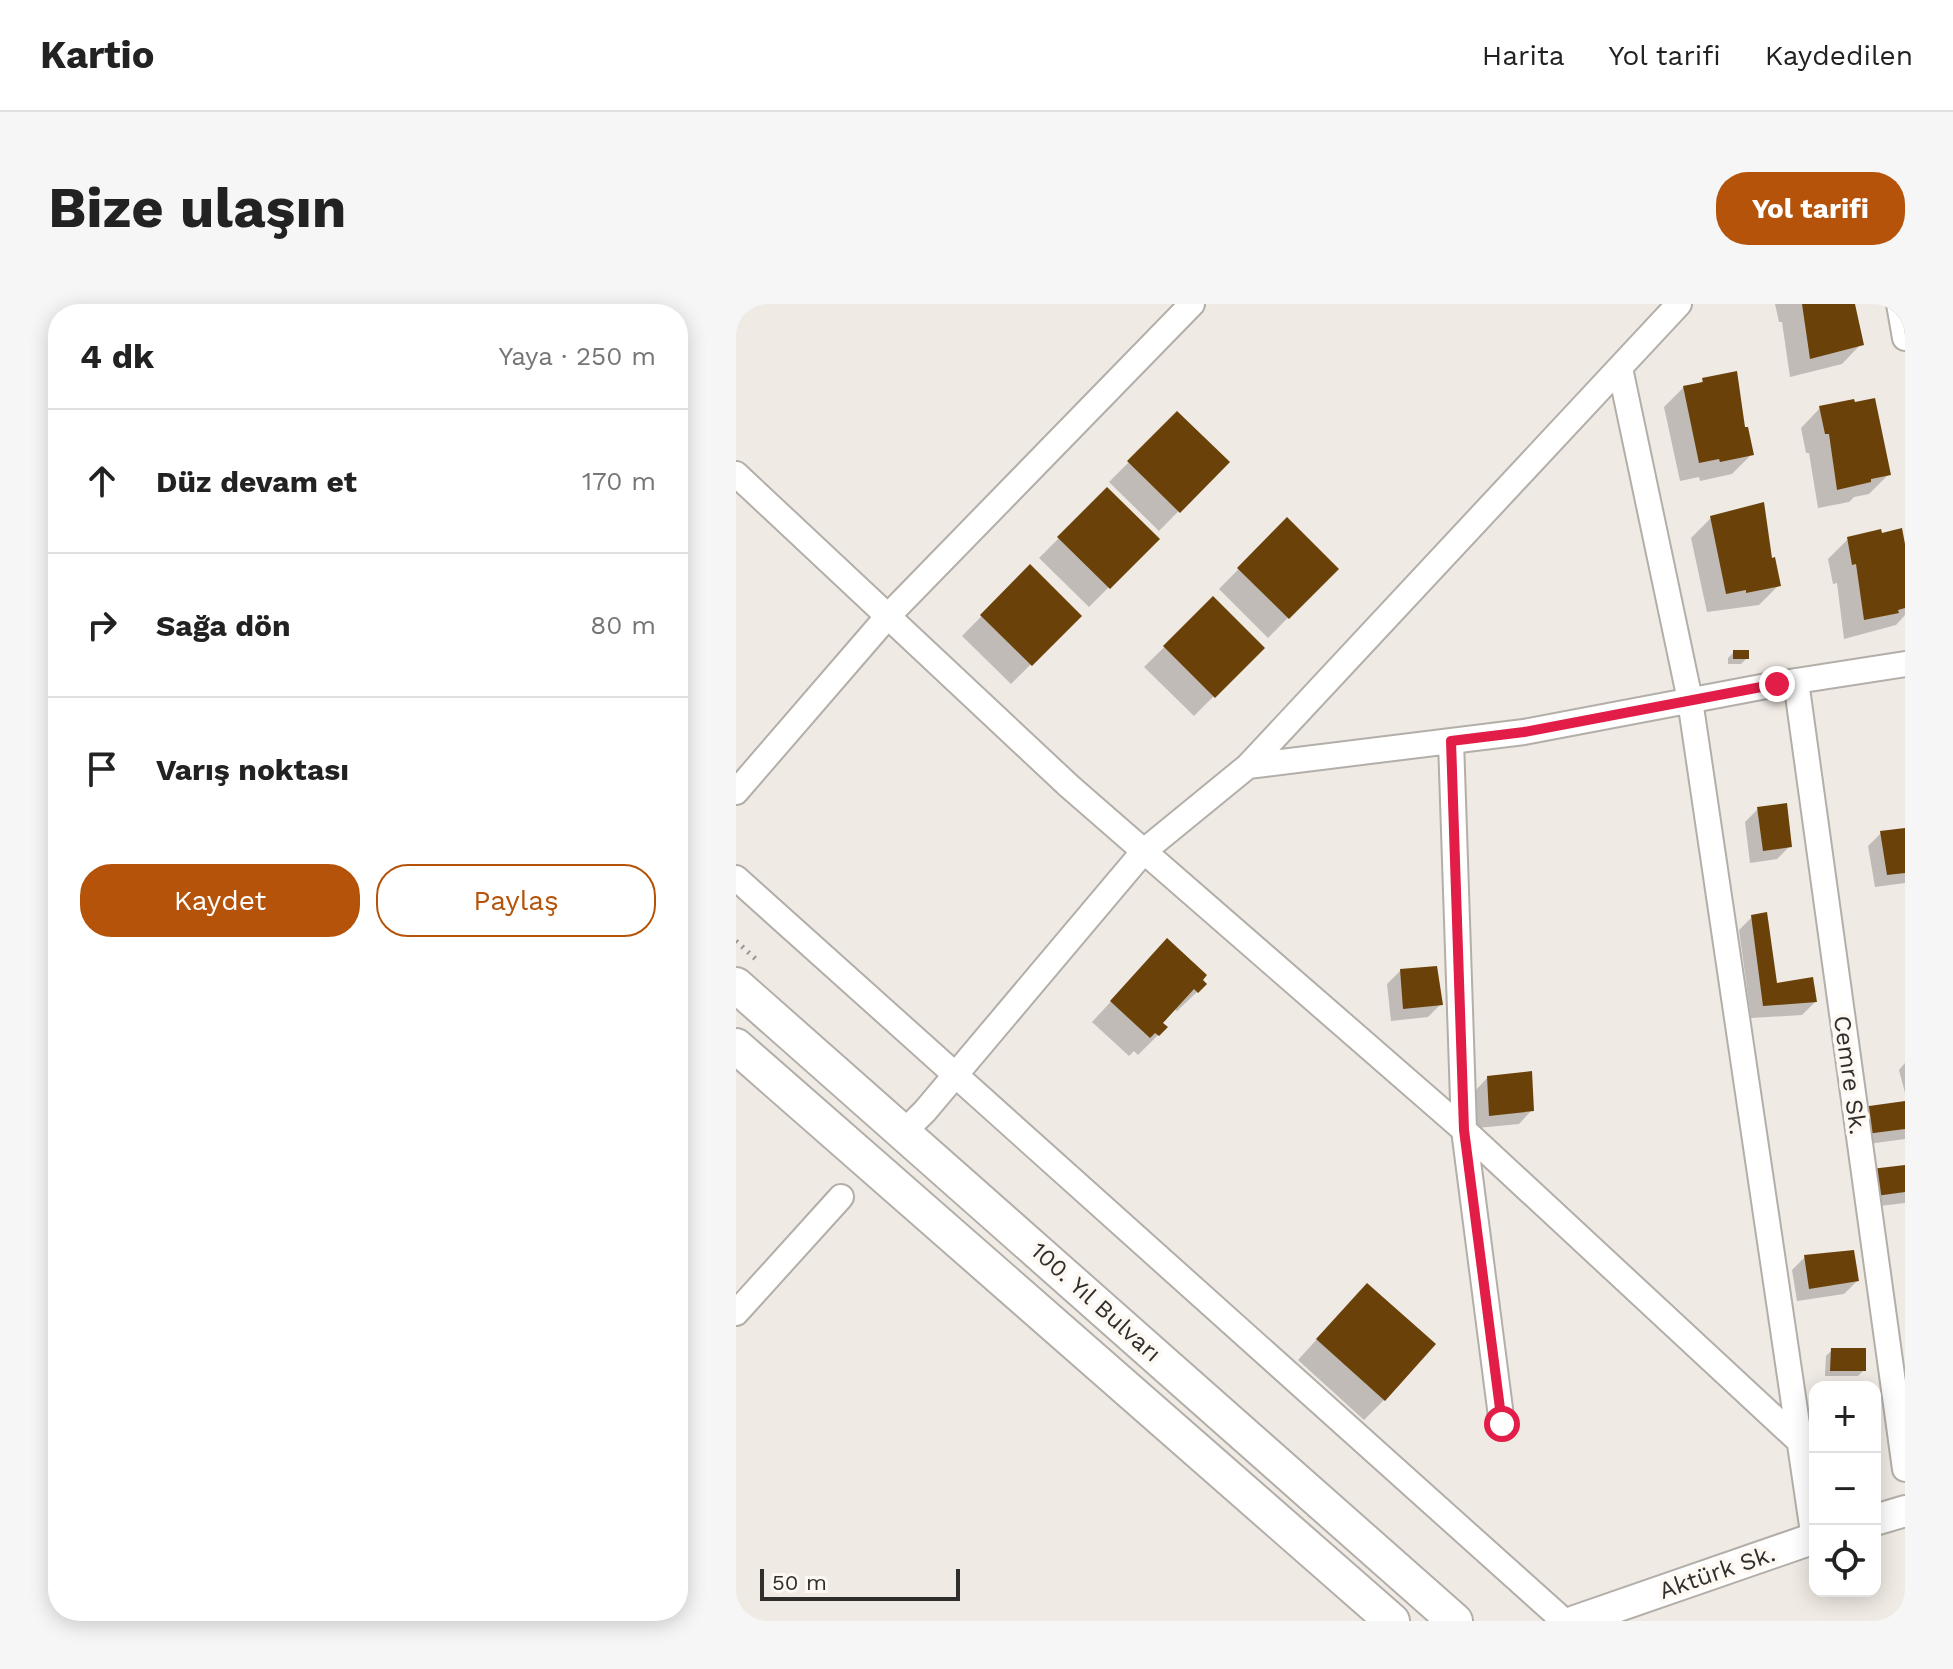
<!DOCTYPE html>
<html lang="tr">
<meta charset="utf-8">
<style>
body{margin:0;font-family:"Work Sans",sans-serif;background:#f6f6f6;color:#222}
.controls{position:absolute;right:24px;bottom:24px;display:grid;overflow:hidden;border-radius:16px;box-shadow:0 4px 20px #0003}
.controls button{width:72px;height:72px;display:grid;place-items:center;padding:0;border:0;border-bottom:2px solid #e0e0e0;background:#fff;color:#222;font:40px sans-serif}
.scale{position:absolute;left:24px;bottom:20px;width:200px;box-sizing:border-box;padding-left:8px;border:4px solid #302e2c;border-top:0;font-size:22px;line-height:28px;white-space:nowrap;color:#302e2c;-webkit-text-stroke:6px #fdf8f2;paint-order:stroke}
.stop{position:absolute;width:24px;height:24px;margin:-18px;border:6px solid #e11d48;border-radius:50%;background:#fff}
.stop.end{background:#e11d48;border-color:#fff;box-shadow:0 2px 8px #0008}
.list{margin:0;padding:0;list-style:none}
h2{display:flex;justify-content:space-between;align-items:center;height:104px;margin:0;padding:0 32px;font-size:34px}
h2 small{font-size:26px;font-weight:400;color:#767676}
.list li{display:grid;grid-template-columns:52px 1fr auto;gap:24px;align-items:center;box-sizing:border-box;height:144px;padding:0 32px;border-top:2px solid #e0e0e0}
.list b{display:block;font-size:30px;white-space:nowrap}
.list em{font-size:26px;font-style:normal;color:#767676}
.actions{display:flex;gap:16px;padding:24px 32px}
.actions a{flex:1;padding:18px 0;border:2px solid #b45309;border-radius:32px;text-align:center;font-size:28px;color:#b45309}
.actions .main{background:#b45309;color:#fff}
.icon{flex:none;width:44px;height:44px;fill:none;stroke:currentColor;stroke-width:2;stroke-linecap:round;stroke-linejoin:round}
.map{position:relative;flex:none;width:1169px;height:1317px;overflow:hidden;border-radius:32px}
header{display:flex;align-items:center;gap:48px;box-sizing:border-box;height:112px;padding:0 40px;background:#fff;border-bottom:2px solid #e0e0e0}
header strong{font-size:38px}
nav{display:flex;gap:44px;margin-inline-start:auto;font-size:28px}
.intro{display:flex;align-items:center;justify-content:space-between;box-sizing:border-box;height:192px;padding:0 48px}
h1{margin:0;font-size:56px}
.button{padding:20px 36px;border-radius:32px;background:#b45309;color:#fff;font-size:28px;font-weight:700}
main{display:flex;gap:48px;padding:0 48px}
aside{flex:1;background:#fff;border-radius:32px;box-shadow:0 4px 20px #0003}
.map>svg:first-child{display:block}
.shadow{fill:#0003}
.building{fill:#6a4209}
.lines{fill:none;stroke-linecap:round;stroke-linejoin:round}
.minor-casing{stroke:#b3aea8;stroke-width:28}
.tertiary-casing{stroke:#b3aea8;stroke-width:34}
.secondary-casing{stroke:#b3aea8;stroke-width:38}
.path{stroke:#9b9692;stroke-width:5;stroke-dasharray:2 6;stroke-linecap:butt}
.minor{stroke:#fff;stroke-width:24}
.tertiary{stroke:#fff;stroke-width:30}
.secondary{stroke:#fff;stroke-width:34}
.route{stroke:#e11d48;stroke-width:10}
.labels{text-anchor:middle;dominant-baseline:central;stroke-width:8;stroke-linejoin:round;paint-order:stroke}
.street-label{font-size:24px;fill:#302e2c;stroke:#fdf8f2}
</style>
<header>
<strong>Kartio</strong>
<nav><a>Harita</a><a>Yol tarifi</a><a>Kaydedilen</a></nav>
</header>
<div class="intro"><h1>Bize ulaşın</h1><a class="button">Yol tarifi</a></div>
<main>
<aside>
<h2>4 dk<small>Yaya · 250 m</small></h2>
<ul class="list">
<li><svg class="icon" aria-label="ahead" viewBox="0 0 24 24"><path d="M12 20V5M6 11l6-6 6 6"/></svg><div><b>Düz devam et</b></div><em>170 m</em></li>
<li><svg class="icon" aria-label="right" viewBox="0 0 24 24"><path d="M7 20v-9h11M14 6l5 5-5 5"/></svg><div><b>Sağa dön</b></div><em>80 m</em></li>
<li><svg class="icon" aria-label="arrive" viewBox="0 0 24 24"><path d="M6 21V4h12l-3 4 3 4H6"/></svg><div><b>Varış noktası</b></div></li>
</ul>
<div class="actions"><a class="main">Kaydet</a><a>Paylaş</a></div>
</aside>
<div class="map">
<svg width="1169" height="1317" viewBox="0 0 1169 1317">
<rect width="100%" height="100%" fill="#f0eae4"/>
<path class="shadow" d="M 1039,0 L 1117,0 L 1125,40 L 1106,60 L 1054,73 L 1046,18 L 1043,18 Z
M 967,76 L 1002,98 L 1016,150 L 996,170 L 964,177 L 963,173 L 944,177 L 928,103 L 948,83 L 963,80 Z
M 1084,104 L 1153,170 L 1133,190 L 1118,193 L 1113,198 L 1082,204 L 1073,149 L 1070,149 L 1065,124 Z
M 442,109 L 491,158 L 423,227 L 373,178 Z
M 371,186 L 421,235 L 353,303 L 303,254 Z
M 975,214 L 1034,256 L 1043,281 L 1023,301 L 971,308 L 955,234 Z
M 551,216 L 600,265 L 532,334 L 483,285 Z
M 1112,235 L 1169,250 L 1169,311 L 1160,321 L 1108,335 L 1101,279 L 1097,280 L 1092,255 Z
M 294,263 L 344,312 L 275,380 L 226,332 Z
M 477,295 L 526,344 L 458,412 L 408,363 Z
M 998,348 L 1011,354 L 1005,360 L 992,360 L 992,354 Z
M 1022,505 L 1054,542 L 1041,555 L 1014,559 L 1009,518 Z
M 1169,526 L 1169,579 L 1139,583 L 1132,542 L 1145,529 Z
M 1016,613 L 1040,681 L 1079,698 L 1066,711 L 1015,714 L 1003,626 Z
M 431,637 L 461,688 L 441,707 L 438,705 L 425,719 L 422,731 L 402,751 L 398,747 L 393,752 L 356,718 Z
M 664,667 L 705,700 L 692,713 L 655,717 L 651,680 Z
M 1169,759 L 1169,789 L 1163,766 Z
M 752,773 L 796,806 L 783,820 L 741,824 L 739,787 Z
M 1169,799 L 1169,835 L 1117,842 Z
M 1169,863 L 1169,899 L 1127,904 Z
M 1069,953 L 1121,977 L 1108,990 L 1061,997 L 1056,966 Z
M 612,1001 L 648,1096 L 628,1116 L 562,1056 Z
M 1096,1046 L 1128,1066 L 1122,1072 L 1089,1072 L 1090,1052 Z"/>
<path class="building" d="M 1066,0 L 1119,0 L 1128,41 L 1074,55 Z
M 1001,67 L 1009,123 L 1012,123 L 1018,151 L 984,158 L 983,155 L 963,159 L 947,82 L 967,78 L 966,74 Z
M 1139,94 L 1155,171 L 1135,175 L 1135,178 L 1101,186 L 1093,130 L 1089,130 L 1083,102 L 1118,95 L 1119,98 Z
M 441,107 L 494,158 L 444,209 L 391,157 Z
M 371,183 L 424,235 L 374,285 L 321,233 Z
M 1028,198 L 1036,254 L 1039,253 L 1045,282 L 1010,289 L 1010,286 L 990,290 L 974,212 Z
M 551,213 L 603,265 L 553,315 L 501,264 Z
M 1166,224 L 1169,240 L 1169,304 L 1162,306 L 1163,309 L 1128,316 L 1120,260 L 1116,261 L 1111,233 L 1145,225 L 1146,229 Z
M 294,260 L 346,312 L 296,362 L 244,311 Z
M 477,292 L 529,344 L 479,394 L 427,342 Z
M 997,346 L 1013,346 L 1013,355 L 997,355 Z
M 1051,499 L 1056,543 L 1027,547 L 1021,503 Z
M 1169,524 L 1169,569 L 1151,571 L 1144,527 Z
M 1031,608 L 1041,679 L 1077,673 L 1081,698 L 1027,702 L 1015,611 Z
M 431,634 L 471,671 L 467,676 L 471,680 L 462,689 L 458,685 L 427,719 L 432,723 L 423,732 L 419,729 L 414,734 L 374,697 Z
M 701,662 L 707,701 L 667,705 L 664,665 Z
M 796,767 L 798,807 L 753,812 L 751,772 Z
M 1169,797 L 1169,825 L 1130,830 L 1126,803 Z
M 1169,861 L 1169,888 L 1140,892 L 1135,865 Z
M 1118,946 L 1123,977 L 1073,985 L 1068,951 Z
M 631,979 L 700,1040 L 649,1097 L 580,1035 Z
M 1095,1044 L 1130,1044 L 1130,1067 L 1094,1067 Z"/>
<g class="lines">
<defs>
<path id="minor" d="M 1163,0 L 1169,34
M 884,64 L 954,396 L 1078,1235
M 0,170 L 333,482 L 728,826 L 1062,1136
M 1060,377 L 1169,1165
M 715,437 L 728,826 L 766,1120
M 512,462 L 788,428 L 1041,380 L 1169,360
M 0,488 L 152,312 L 456,0
M 0,574 L 828,1317
M 168,828 L 189,807 L 408,547 L 512,462 L 943,0
M 0,1009 L 105,893"/>
<path id="tertiary" d="M 1139,1216 L 1169,1207
M 839,1317 L 1079,1234"/>
<path id="secondary" d="M 0,681 L 719,1317
M 0,742 L 656,1317"/>
</defs>
<use href="#minor" class="minor-casing"/>
<use href="#tertiary" class="tertiary-casing"/>
<use href="#secondary" class="secondary-casing"/>
<path class="path" d="M 0,637 L 23,658"/>
<use href="#minor" class="minor"/>
<use href="#tertiary" class="tertiary"/>
<use href="#secondary" class="secondary"/>
</g>
<g class="lines">
<path class="route" d="M 766,1120 L 728,826 L 715,437 L 788,428 L 1041,380"/>
</g>
<g class="labels">
<g class="street-label">
<text transform="translate(1114 771) rotate(82)">Cemre Sk.</text>
<text transform="translate(360 998) rotate(42)">100. Yıl Bulvarı</text>
<text transform="translate(981 1268) rotate(-19)">Aktürk Sk.</text>
</g>
</g>
</svg>
<div class="controls">
<button>+</button>
<button>−</button>
<button><svg class="icon" aria-label="locate" viewBox="0 0 24 24"><circle cx="12" cy="12" r="6"/><path d="M12 2v4M12 18v4M2 12h4M18 12h4"/></svg></button>
</div>
<div class="scale">50 m</div>
<div class="stop" style="left:766px;top:1120px"></div>
<div class="stop end" style="left:1041px;top:380px"></div>
</div>
</main>
